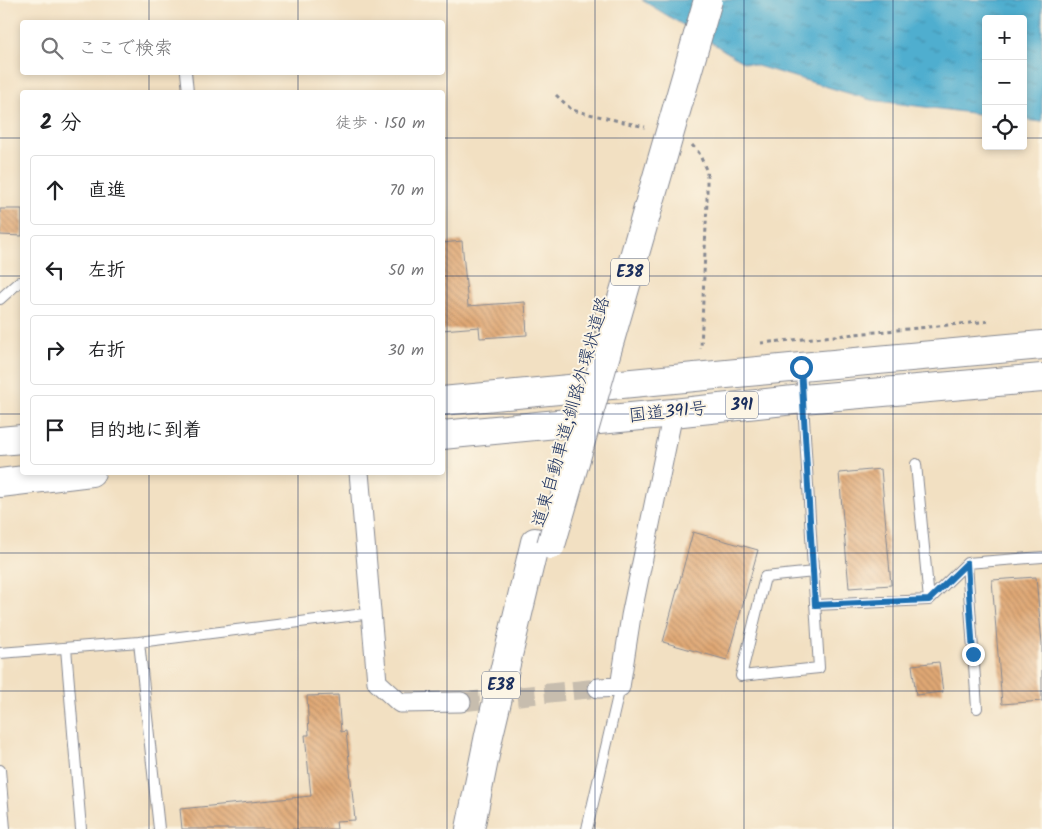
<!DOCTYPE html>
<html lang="ja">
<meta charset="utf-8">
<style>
body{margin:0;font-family:Kalam,"Klee One",sans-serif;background:#f6f6f6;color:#202124}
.controls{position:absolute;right:15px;top:15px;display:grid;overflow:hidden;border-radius:5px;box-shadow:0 2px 8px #0003}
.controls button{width:45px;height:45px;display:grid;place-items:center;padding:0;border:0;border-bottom:1px solid #e0e0e0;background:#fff;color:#202124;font:25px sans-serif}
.stop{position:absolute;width:15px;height:15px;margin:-11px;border:4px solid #1f6fb2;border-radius:50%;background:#fff}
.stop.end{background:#1f6fb2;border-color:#fff;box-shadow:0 1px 5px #0008}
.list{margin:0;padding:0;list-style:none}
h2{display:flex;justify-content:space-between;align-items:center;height:65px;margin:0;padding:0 20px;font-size:21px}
h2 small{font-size:16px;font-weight:400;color:#757577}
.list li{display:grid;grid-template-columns:32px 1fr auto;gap:15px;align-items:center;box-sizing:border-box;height:70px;margin:0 10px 10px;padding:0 10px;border:1px solid #e0e0e0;border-radius:5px}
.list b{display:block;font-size:19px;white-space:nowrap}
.list em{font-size:16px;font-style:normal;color:#757577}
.icon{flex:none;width:28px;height:28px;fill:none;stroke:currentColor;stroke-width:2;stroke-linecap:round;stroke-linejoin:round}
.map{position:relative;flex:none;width:1042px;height:829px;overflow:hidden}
.search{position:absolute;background:#fff;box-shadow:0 2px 8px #0003;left:20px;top:20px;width:425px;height:55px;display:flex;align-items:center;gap:12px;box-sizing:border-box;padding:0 18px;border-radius:5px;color:#757577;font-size:19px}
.panel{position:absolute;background:#fff;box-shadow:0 2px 8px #0003;left:20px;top:90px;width:425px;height:385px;border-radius:5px}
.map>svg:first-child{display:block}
.water{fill:url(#water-ripples);stroke:#366e96}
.building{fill:url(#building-back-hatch)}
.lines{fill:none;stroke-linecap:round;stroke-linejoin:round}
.minor-tunnel{stroke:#c7bdae;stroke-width:19;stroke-dasharray:19 9;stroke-linecap:butt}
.service-casing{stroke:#868890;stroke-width:12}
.minor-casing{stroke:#868890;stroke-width:21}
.trunk-casing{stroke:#868890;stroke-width:30}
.motorway-casing{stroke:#868890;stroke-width:30}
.path{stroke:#868890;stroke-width:3;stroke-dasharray:4 4;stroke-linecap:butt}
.service{stroke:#fff;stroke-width:10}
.minor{stroke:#fff;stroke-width:19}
.trunk{stroke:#fff;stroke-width:28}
.motorway{stroke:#fff;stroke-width:28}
.motorway-bridge-casing{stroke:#868890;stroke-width:30;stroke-linecap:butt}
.motorway-bridge{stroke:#fff;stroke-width:28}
.route{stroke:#1f6fb2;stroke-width:6}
.grid{fill:none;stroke:#1b2f5e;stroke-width:1;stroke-opacity:0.55}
.labels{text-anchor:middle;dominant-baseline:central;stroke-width:4;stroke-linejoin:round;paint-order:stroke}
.shield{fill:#fcf5e5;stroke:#5e6a86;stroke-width:1}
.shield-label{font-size:16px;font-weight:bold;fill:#1b2f5e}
.street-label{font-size:18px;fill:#1b2f5e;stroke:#fcf5e5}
</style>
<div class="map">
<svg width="1042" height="829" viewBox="0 0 1042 829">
<defs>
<pattern id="water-ripples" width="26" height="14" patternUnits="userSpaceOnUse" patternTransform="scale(1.25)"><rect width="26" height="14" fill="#50aecf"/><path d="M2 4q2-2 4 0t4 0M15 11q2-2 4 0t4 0" fill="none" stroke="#428eab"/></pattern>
<pattern id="building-back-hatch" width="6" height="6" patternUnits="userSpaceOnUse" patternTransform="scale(1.25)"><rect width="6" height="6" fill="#e0a874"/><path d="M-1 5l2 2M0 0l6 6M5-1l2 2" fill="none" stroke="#b58962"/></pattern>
</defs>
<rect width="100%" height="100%" fill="#fcf5e5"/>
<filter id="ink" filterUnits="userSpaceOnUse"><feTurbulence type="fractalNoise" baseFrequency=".02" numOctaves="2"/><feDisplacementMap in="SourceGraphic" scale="10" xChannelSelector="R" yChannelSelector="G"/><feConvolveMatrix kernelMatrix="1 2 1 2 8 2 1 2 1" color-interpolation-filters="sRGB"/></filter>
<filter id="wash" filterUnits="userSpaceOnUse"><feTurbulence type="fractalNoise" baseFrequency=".0096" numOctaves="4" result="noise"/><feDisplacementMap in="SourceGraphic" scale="20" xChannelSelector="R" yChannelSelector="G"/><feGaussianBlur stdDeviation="1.12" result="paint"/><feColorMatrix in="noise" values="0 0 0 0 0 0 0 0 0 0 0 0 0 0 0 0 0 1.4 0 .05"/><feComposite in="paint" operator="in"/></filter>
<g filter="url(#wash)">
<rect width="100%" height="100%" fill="#f2e0c2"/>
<path class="water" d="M 642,0 L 1042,0 L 1042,122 L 1023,120 L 1023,19 L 986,19 L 986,115 L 871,100 L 741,61 L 701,36 Z"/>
<g id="blocks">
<path class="building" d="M 0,209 L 22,209 L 22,236 L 0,235 Z
M 462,241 L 468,306 L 525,302 L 527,335 L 480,338 L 479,327 L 442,330 L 442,243 Z
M 881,469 L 891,585 L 849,588 L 839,473 Z
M 693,532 L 758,550 L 727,660 L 663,642 Z
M 1036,577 L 1042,643 L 1042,701 L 1002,704 L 992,580 Z
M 939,662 L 943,692 L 916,695 L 912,665 Z
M 338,695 L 341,732 L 346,731 L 355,820 L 336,821 L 337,829 L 182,829 L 180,809 L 311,796 L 305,735 L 309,735 L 307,696 Z"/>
</g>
</g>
<g filter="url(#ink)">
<use href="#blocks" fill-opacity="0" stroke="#868890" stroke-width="1"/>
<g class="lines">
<path class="minor-tunnel" d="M 461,702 L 598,688"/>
<defs>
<path id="service" d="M 186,72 L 188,92
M 0,299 L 19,282
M 801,369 L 819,668 L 741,676 L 765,577 L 814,572
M 916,464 L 929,600
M 967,563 L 977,708
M 815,605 L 929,600 L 967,563 L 1042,557
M 66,648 L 81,829
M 0,653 L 139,642
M 0,770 L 5,829
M 159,829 L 139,642 L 372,613
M 587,829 L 620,687"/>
<path id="minor" d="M 359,472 L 377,682 L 400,703 L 461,702
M 598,688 L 620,687 L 631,616 L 673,413"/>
<path id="trunk" d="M 442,401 L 801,367 L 1042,345
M 442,435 L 673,413 L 803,399 L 1042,378
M 0,441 L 22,439
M 0,483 L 91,472"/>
<path id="motorway" d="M 470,829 L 489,735 L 535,542"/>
</defs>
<use href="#service" class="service-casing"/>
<use href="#minor" class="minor-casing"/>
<use href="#trunk" class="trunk-casing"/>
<use href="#motorway" class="motorway-casing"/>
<path class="path" d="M 556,95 L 572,110 L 645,127
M 692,145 L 699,153 L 707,172 L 707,201 L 701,349
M 761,343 L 991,321"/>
<use href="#service" class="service"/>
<use href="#minor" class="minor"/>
<use href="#trunk" class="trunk"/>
<use href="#motorway" class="motorway"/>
<defs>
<path id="motorway-bridge" d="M 551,545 L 708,0"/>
</defs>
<use href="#motorway-bridge" class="motorway-bridge-casing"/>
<use href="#motorway-bridge" class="motorway-bridge"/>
</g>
</g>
<g class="lines" filter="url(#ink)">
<path class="route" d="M 801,367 L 815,605 L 929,600 L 967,563 L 973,654"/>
</g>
<path class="grid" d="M 149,0 L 149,22M 298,0 L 298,22M 447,0 L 447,829M 595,0 L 595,829M 744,0 L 744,829M 893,0 L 893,829M 149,72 L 149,92M 298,72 L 298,92M 0,138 L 22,138M 442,138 L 986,138M 1023,138 L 1042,138M 0,276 L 22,276M 442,276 L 1042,276M 0,414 L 22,414M 442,414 L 1042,414M 149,472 L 149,829M 298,472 L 298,829M 0,553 L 1042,553M 0,691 L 1042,691"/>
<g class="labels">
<g class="shield">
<rect x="611" y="258.5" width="38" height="27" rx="4"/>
<rect x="726" y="391.5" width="32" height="27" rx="4"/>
<rect x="482" y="671.5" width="38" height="27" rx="4"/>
</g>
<g class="shield-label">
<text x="630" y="272">E38</text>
<text x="742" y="405">391</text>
<text x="501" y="685">E38</text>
</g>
<g class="street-label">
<text transform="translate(572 412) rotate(-74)">道東自動車道;釧路外環状道路</text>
<text transform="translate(668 413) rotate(-6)">国道391号</text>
</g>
</g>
</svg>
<div class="controls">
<button>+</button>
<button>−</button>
<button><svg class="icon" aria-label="locate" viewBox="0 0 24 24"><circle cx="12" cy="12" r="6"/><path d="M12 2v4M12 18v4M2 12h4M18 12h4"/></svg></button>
</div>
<div class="stop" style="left:801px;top:367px"></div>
<div class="stop end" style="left:973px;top:654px"></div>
<div class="search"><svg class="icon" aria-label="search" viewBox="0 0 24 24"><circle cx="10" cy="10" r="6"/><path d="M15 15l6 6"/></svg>ここで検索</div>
<section class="panel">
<h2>2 分<small>徒歩 · 150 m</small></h2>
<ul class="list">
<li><svg class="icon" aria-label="ahead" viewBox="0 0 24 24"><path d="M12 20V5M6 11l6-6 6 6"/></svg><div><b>直進</b></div><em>70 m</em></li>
<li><svg class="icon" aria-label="left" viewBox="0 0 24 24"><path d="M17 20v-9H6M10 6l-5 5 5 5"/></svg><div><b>左折</b></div><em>50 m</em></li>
<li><svg class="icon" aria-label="right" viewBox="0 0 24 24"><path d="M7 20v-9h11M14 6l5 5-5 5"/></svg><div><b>右折</b></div><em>30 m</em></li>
<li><svg class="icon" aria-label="arrive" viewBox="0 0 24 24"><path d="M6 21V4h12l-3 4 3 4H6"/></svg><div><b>目的地に到着</b></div></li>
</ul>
</section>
</div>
